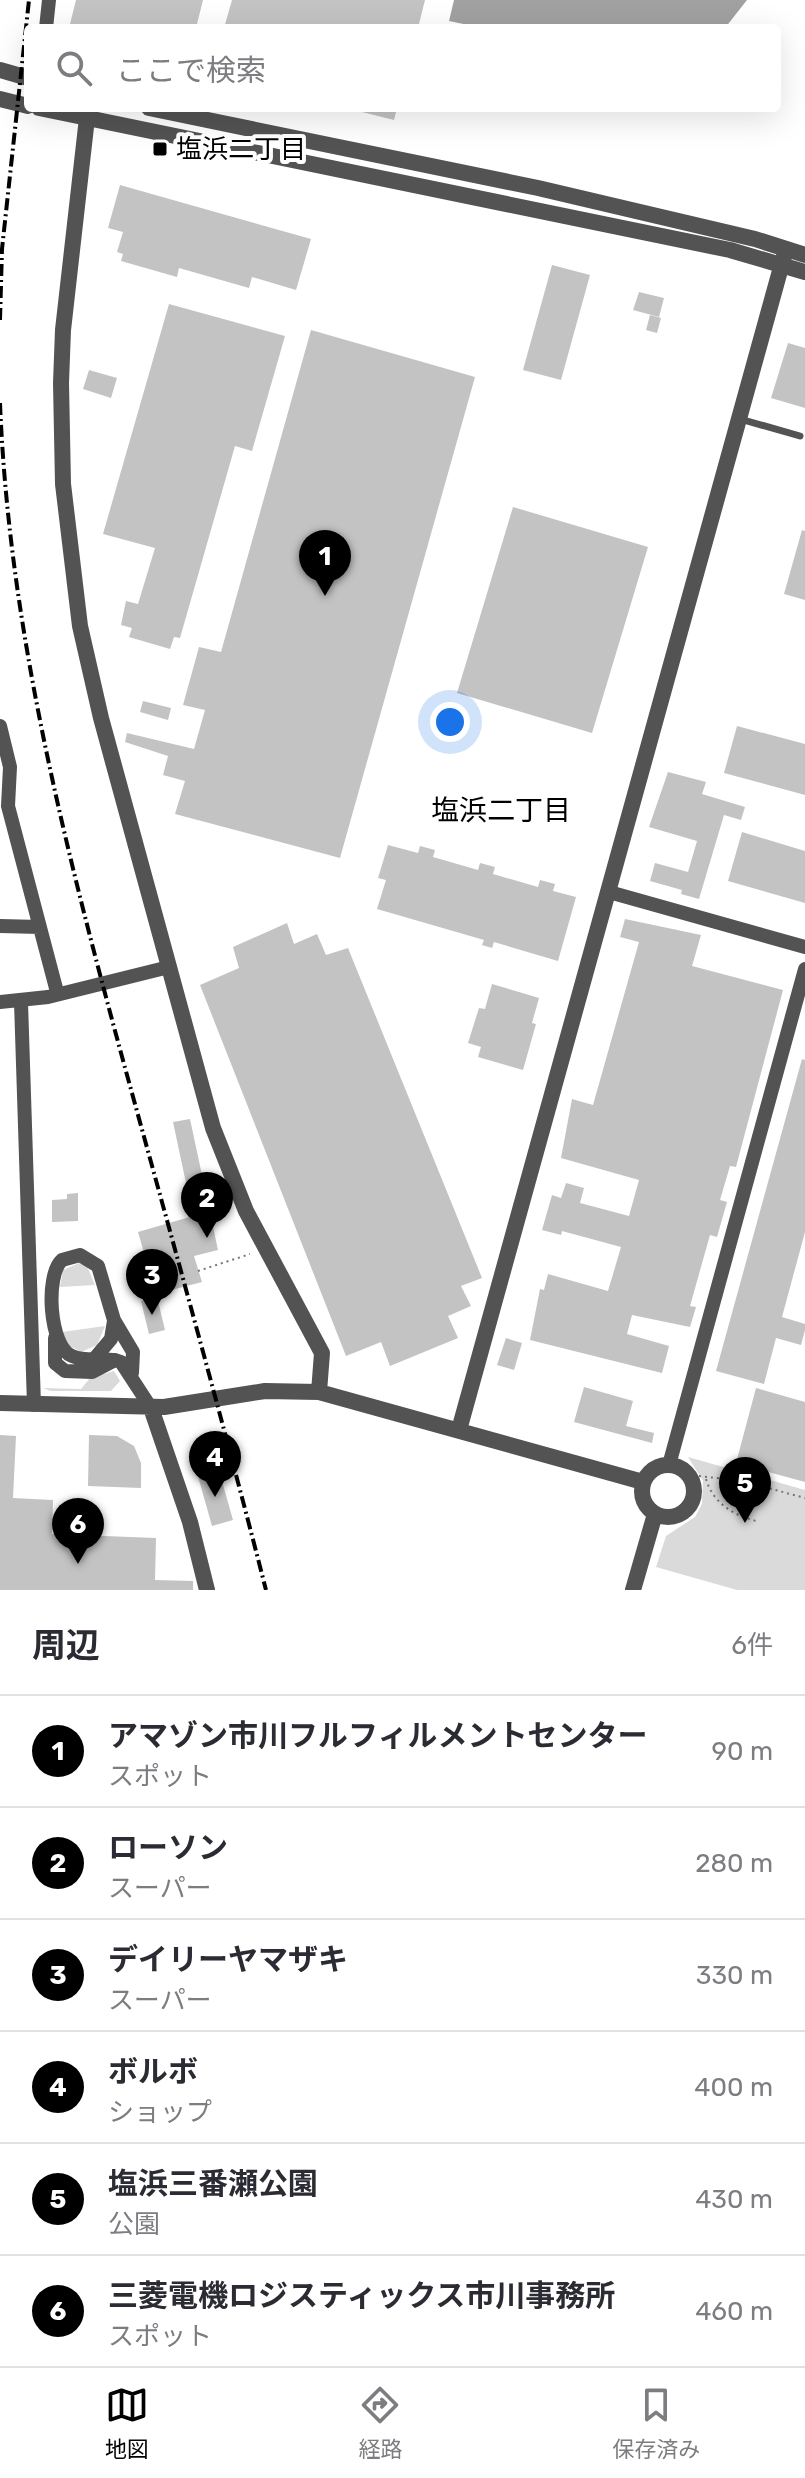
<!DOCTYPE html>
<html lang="ja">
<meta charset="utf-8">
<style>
body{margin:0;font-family:Rubik,"Noto Sans JP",sans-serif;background:#f2f2f3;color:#2b2b33}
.you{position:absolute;left:450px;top:722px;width:28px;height:28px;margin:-20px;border:6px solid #fff;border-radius:50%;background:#1a73e8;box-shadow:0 0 0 12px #1a73e833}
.badge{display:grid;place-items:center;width:52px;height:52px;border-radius:50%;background:#000;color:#fff;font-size:26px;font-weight:700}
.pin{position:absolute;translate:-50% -66px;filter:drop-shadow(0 2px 4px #0008)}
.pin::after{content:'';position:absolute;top:42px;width:28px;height:24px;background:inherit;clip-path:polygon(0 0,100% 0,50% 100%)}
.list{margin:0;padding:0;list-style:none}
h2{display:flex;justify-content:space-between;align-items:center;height:104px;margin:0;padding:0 32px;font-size:34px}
h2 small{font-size:26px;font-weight:400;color:#7c7c81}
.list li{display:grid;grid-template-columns:52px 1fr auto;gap:24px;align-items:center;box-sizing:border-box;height:112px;padding:0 32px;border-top:2px solid #e1e1e2}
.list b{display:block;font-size:30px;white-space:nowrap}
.list p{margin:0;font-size:26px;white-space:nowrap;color:#7c7c81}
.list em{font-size:26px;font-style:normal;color:#7c7c81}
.icon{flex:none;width:44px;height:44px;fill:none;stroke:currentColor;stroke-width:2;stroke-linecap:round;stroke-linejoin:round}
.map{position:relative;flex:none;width:805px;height:1590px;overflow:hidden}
.search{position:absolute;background:#fff;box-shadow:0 8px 32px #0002;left:24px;right:24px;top:24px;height:88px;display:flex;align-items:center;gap:20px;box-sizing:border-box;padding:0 28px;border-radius:8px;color:#7c7c81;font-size:30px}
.sheet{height:776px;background:#fff}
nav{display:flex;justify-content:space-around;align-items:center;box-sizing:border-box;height:112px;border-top:2px solid #e1e1e2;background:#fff;font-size:22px;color:#7c7c81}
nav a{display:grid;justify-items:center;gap:4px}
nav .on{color:#000}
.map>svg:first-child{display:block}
.green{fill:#dadada}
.water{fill:#a1a1a1}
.building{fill:#c3c3c3}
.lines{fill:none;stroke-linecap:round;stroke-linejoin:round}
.path{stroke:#757575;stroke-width:2;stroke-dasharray:2 4;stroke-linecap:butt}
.service{stroke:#535353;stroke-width:7}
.minor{stroke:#535353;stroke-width:14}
.tertiary{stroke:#535353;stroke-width:16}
.rail{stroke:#000;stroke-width:4;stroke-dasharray:12 4 2 4;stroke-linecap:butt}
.poi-dot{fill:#000;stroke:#fff;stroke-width:3}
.labels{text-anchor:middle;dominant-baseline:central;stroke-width:8;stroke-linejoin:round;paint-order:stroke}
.poi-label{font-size:26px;fill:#000;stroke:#fff;text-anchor:start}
.neighbourhood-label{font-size:28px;fill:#000;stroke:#fff}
</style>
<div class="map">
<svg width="805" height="1590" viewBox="0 0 805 1590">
<rect width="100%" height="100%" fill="#fff"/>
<path class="green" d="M 79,1263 L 87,1266 L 95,1285 L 60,1287 L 63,1270 Z
M 105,1326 L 97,1345 L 81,1352 L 68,1345 L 62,1332 Z
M 114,1371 L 120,1381 L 111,1391 L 51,1391 L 43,1388 L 81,1389 L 90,1378 Z
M 688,1457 L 805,1490 L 805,1590 L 737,1590 L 656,1567 L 666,1536 L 695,1517 L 702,1504 L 703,1481 Z"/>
<path class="water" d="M 454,0 L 747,0 L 725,28 L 483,28 L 449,21 Z"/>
<path class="building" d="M 76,0 L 203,0 L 196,28 L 88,28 L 70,24 Z
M 232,0 L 425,0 L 418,28 L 224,28 Z
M 363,108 L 397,108 L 394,120 L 362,112 Z
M 120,185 L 311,239 L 296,290 L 252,277 L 249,288 L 179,268 L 177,277 L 121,261 L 123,254 L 117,252 L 123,232 L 108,228 Z
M 552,265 L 590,275 L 561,380 L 523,370 Z
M 639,292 L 664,298 L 659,317 L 633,310 Z
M 169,304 L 285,336 L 252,451 L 235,446 L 180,638 L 174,637 L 170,649 L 129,637 L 132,628 L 121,625 L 126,601 L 138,604 L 155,548 L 103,534 Z
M 650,315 L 661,318 L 657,333 L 646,330 Z
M 311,330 L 475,377 L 340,858 L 175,814 L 185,781 L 163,775 L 168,756 L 125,742 L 127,733 L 194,749 L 205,710 L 183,705 L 199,647 L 221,652 Z
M 788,343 L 805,348 L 805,408 L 771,398 Z
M 89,370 L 117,378 L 111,398 L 83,389 Z
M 513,507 L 648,547 L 592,733 L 457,693 Z
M 802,530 L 805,531 L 805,600 L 784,594 Z
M 143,701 L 171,708 L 168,720 L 140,712 Z
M 737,726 L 805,744 L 805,795 L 724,773 Z
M 668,772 L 706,782 L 702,794 L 745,807 L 741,820 L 724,815 L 699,899 L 681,894 L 682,890 L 650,881 L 655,863 L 688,872 L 697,841 L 649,827 Z
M 742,832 L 805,851 L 805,903 L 728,881 Z
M 388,845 L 418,853 L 420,846 L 435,850 L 433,857 L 478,870 L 480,863 L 495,867 L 493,874 L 538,887 L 540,880 L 555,884 L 553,891 L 576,897 L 558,961 L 494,942 L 492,948 L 482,945 L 484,940 L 377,909 L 386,880 L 378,878 Z
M 625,919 L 701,935 L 692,966 L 783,990 L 736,1167 L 730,1166 L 720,1200 L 727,1202 L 717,1237 L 710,1235 L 690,1306 L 696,1307 L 690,1327 L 632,1315 L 627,1334 L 669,1346 L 662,1373 L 530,1340 L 540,1289 L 544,1290 L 548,1274 L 608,1291 L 621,1247 L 562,1231 L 561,1235 L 542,1230 L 552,1195 L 561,1198 L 566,1183 L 584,1188 L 580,1203 L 629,1216 L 639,1180 L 561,1158 L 572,1099 L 593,1105 L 639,942 L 620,937 Z
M 287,923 L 294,944 L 317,934 L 326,955 L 348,948 L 482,1278 L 461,1286 L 471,1306 L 448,1316 L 458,1338 L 390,1366 L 381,1342 L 346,1356 L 200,985 L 239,968 L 233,947 Z
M 492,984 L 539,998 L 532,1023 L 536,1024 L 523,1070 L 478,1057 L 481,1047 L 468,1043 L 479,1008 L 485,1009 Z
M 802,1059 L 805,1060 L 805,1232 L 782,1317 L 805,1324 L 805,1330 L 801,1345 L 776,1338 L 764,1384 L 716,1371 Z
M 190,1119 L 218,1250 L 194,1256 L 202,1282 L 156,1294 L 138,1232 L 193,1216 L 173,1122 Z
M 78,1193 L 78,1221 L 52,1222 L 52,1200 L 67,1199 L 67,1194 Z
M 157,1297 L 165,1330 L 149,1334 L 141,1301 Z
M 506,1338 L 522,1343 L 514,1370 L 497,1365 Z
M 584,1387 L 633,1401 L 626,1426 L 654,1433 L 652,1443 L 574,1422 Z
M 756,1388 L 805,1402 L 805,1482 L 736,1463 Z
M 0,1435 L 16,1436 L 13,1498 L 53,1500 L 52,1534 L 156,1538 L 155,1580 L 193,1581 L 193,1590 L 0,1590 Z
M 89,1435 L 117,1436 L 134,1446 L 141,1463 L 141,1488 L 88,1486 Z
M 218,1467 L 233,1520 L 212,1526 L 197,1473 Z"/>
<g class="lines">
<path class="path" d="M 198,1271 L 250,1254
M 177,1274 L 178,1277
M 132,1291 L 153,1285
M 699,1476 L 742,1481 L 805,1498
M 706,1479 C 713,1503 733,1515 756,1521"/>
<path class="service" d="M 740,419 L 800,436"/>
<path class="minor" d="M 46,28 L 49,0
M 0,726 L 10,767 L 8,806 L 57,992
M 609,892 L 805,947
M 0,926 L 40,927
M 0,1002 L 48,997 L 169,967
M 21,1002 L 34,1405
M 55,1338 L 55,1363 L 65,1371 L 92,1372 L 115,1360
M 95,1358 L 111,1339 L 114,1321
M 132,1373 L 133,1352 L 114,1320 L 98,1266 L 80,1255 L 62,1260 C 45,1275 49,1347 72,1356 C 87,1363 105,1356 121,1362 L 151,1408
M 669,1465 L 805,969"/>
<path class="tertiary" d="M 0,70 L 28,78
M 0,99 L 28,106
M 39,108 L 730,250 L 805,272
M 149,108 L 538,188 L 755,239 L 805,255
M 87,118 L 63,330 L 61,383 L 63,484 L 80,626 L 101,718 L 213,1128 L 246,1211 L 322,1353 L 319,1392
M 0,1403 L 164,1407 L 265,1391 L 319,1392 L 643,1482
M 151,1408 L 190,1522 L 207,1590
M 459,1430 L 786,249
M642 1491a26 26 0 1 1 52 0a26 26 0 1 1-52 0Z
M 633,1590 L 655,1514"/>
<path class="rail" d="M 0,320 L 2,249 L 29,0
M 0,403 C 9,628 65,847 124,1064 C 172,1239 221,1414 266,1590"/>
</g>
<rect class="poi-dot" x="152" y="141" width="16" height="16" rx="4"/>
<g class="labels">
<g class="poi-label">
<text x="176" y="149">塩浜二丁目</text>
</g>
<g class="neighbourhood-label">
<text x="501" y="810">塩浜二丁目</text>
</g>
</g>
</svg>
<div class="you"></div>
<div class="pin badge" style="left:325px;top:596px">1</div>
<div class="pin badge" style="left:207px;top:1238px">2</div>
<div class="pin badge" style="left:152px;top:1315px">3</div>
<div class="pin badge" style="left:215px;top:1497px">4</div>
<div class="pin badge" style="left:745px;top:1523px">5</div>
<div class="pin badge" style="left:78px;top:1564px">6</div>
<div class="search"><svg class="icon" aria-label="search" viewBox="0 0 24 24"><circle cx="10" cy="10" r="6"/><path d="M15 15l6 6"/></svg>ここで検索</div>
</div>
<section class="sheet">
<h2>周辺<small>6件</small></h2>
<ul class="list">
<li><span class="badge">1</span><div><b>アマゾン市川フルフィルメントセンター</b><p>スポット</p></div><em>90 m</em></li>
<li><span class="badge">2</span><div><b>ローソン</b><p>スーパー</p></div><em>280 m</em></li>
<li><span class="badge">3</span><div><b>デイリーヤマザキ</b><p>スーパー</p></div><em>330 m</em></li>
<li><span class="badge">4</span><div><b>ボルボ</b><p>ショップ</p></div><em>400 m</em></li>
<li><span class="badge">5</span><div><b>塩浜三番瀬公園</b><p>公園</p></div><em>430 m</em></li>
<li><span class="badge">6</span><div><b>三菱電機ロジスティックス市川事務所</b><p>スポット</p></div><em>460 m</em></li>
</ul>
</section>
<nav>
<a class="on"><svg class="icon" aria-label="map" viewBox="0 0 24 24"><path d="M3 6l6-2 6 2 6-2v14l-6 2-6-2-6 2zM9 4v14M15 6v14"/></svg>地図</a>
<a><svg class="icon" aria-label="directions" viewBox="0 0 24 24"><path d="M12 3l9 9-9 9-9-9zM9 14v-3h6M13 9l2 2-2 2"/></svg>経路</a>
<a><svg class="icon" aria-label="saved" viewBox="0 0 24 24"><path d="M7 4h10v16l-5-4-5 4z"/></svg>保存済み</a>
</nav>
